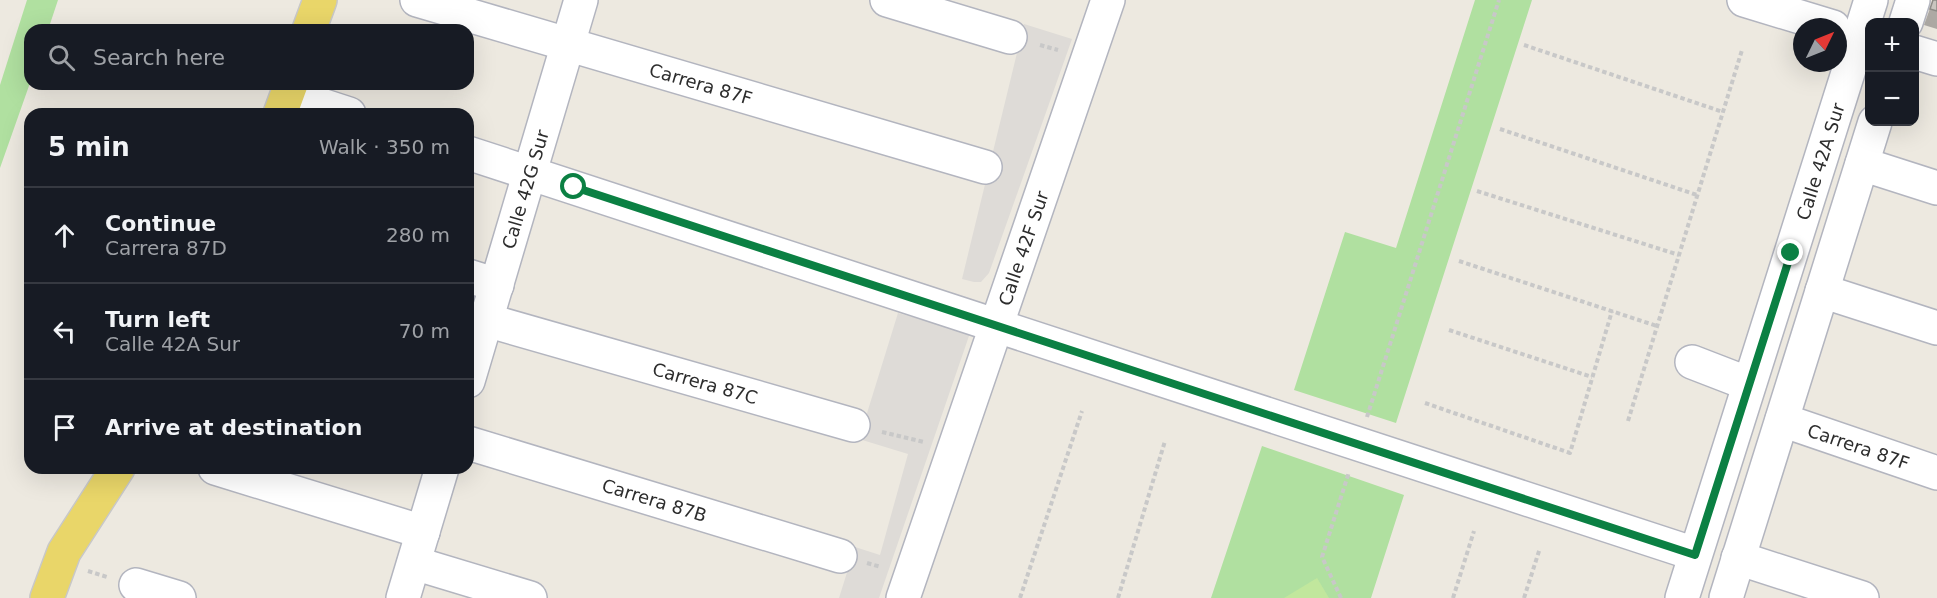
<!DOCTYPE html>
<meta charset="utf-8">
<style>
body{margin:0;font-family:"DejaVu Sans",sans-serif;background:#20242c;color:#f1f3f6}
.controls{position:absolute;right:18px;top:18px;display:grid;overflow:hidden;border-radius:12px;box-shadow:0 6px 24px #0002}
.controls button{width:54px;height:54px;display:grid;place-items:center;padding:0;border:0;border-bottom:2px solid #363941;background:#171b24;color:#f1f3f6;font:30px sans-serif}
.compass{position:absolute;left:1793px;top:18px;width:54px;height:54px;border-radius:50%;background:#171b24;box-shadow:0 6px 24px #0002;rotate:47deg}
.stop{position:absolute;width:18px;height:18px;margin:-14px;border:4px solid #0b8043;border-radius:50%;background:#fff}
.stop.end{background:#0b8043;border-color:#fff;box-shadow:0 2px 6px #0008}
.list{margin:0;padding:0;list-style:none}
h2{display:flex;justify-content:space-between;align-items:center;height:78px;margin:0;padding:0 24px;font-size:26px}
h2 small{font-size:20px;font-weight:400;color:#9ea1a6}
.list li{display:grid;grid-template-columns:39px 1fr auto;gap:18px;align-items:center;box-sizing:border-box;height:96px;padding:0 24px;border-top:2px solid #363941}
.list b{display:block;font-size:22px;white-space:nowrap}
.list p{margin:0;font-size:20px;white-space:nowrap;color:#9ea1a6}
.list em{font-size:20px;font-style:normal;color:#9ea1a6}
.icon{flex:none;width:33px;height:33px;fill:none;stroke:currentColor;stroke-width:2;stroke-linecap:round;stroke-linejoin:round}
.map{position:relative;flex:none;width:1937px;height:598px;overflow:hidden}
.search{position:absolute;background:#171b24;box-shadow:0 6px 24px #0002;left:24px;top:24px;width:450px;height:66px;display:flex;align-items:center;gap:15px;box-sizing:border-box;padding:0 21px;border-radius:18px;color:#9ea1a6;font-size:22px}
.panel{position:absolute;background:#171b24;box-shadow:0 6px 24px #0002;left:24px;top:108px;width:450px;height:366px;border-radius:18px}
.map>svg:first-child{display:block}
.green{fill:#b0e0a0}
.pitch{fill:#c1e79d}
.plaza{fill:#dedbd7}
.lines{fill:none;stroke-linecap:round;stroke-linejoin:round}
.minor-casing{stroke:#b3b5bf;stroke-width:36}
.major-casing{stroke:#c8c8c8;stroke-width:36}
.path{stroke:#c8c8c8;stroke-width:4;stroke-dasharray:4.5 3;stroke-linecap:butt}
.minor{stroke:#fff;stroke-width:33}
.major{stroke:#e9d669;stroke-width:33}
.wall{fill:#ada9a4}
.building{fill:#c9c5bf;stroke:#8d8a86;stroke-width:1.5}
.route{stroke:#0b8043;stroke-width:8}
.labels{text-anchor:middle;dominant-baseline:central;stroke-width:5;stroke-linejoin:round;paint-order:stroke}
.street-label{font-size:18px;fill:#2d2d2d;stroke:#fff}
</style>
<div class="map">
<svg width="1937" height="598" viewBox="0 0 1937 598">
<rect width="100%" height="100%" fill="#ede9e0"/>
<path class="green" d="M 27,0 L 58,0 L 48,30 L 30,30 L 30,83 L 0,168 L 0,85 Z
M 1475,0 L 1532,0 L 1396,423 L 1294,390 L 1345,232 L 1396,248 Z
M 1262,446 L 1404,495 L 1371,598 L 1211,598 Z"/>
<path class="pitch" d="M 1317,578 L 1329,598 L 1284,598 Z"/>
<path class="plaza" d="M 1024,24 L 1072,39 L 989,273 L 981,282 L 974,282 L 962,279 Z
M 898,313 L 970,333 L 879,598 L 839,598 L 855,547 L 880,555 L 908,454 L 859,439 Z"/>
<g class="lines">
<defs>
<g id="minor">
<path id="s1" d="M 417,0 L 985,167"/>
<path d="M 887,0 L 1010,37"/>
<path d="M 1744,0 L 1833,27"/>
<path d="M 1906,22 L 1913,0"/>
<path d="M 1914,52 L 1937,59"/>
<path d="M 309,101 L 349,114"/>
<path d="M 468,153 L 1695,554"/>
<path d="M 1862,164 L 1937,188"/>
<path d="M 468,276 L 497,285"/>
<path d="M 1822,291 L 1937,328"/>
<path id="s2" d="M 486,320 L 853,425"/>
<path d="M 1692,362 L 1749,384"/>
<path id="s3" d="M 468,381 L 581,0"/>
<path id="s4" d="M 1782,420 L 1937,473"/>
<path id="s5" d="M 468,443 L 840,556"/>
<path d="M 215,468 L 423,532"/>
<path d="M 1738,558 L 1862,598"/>
<path d="M 414,563 L 530,598"/>
<path d="M 136,585 L 179,598"/>
<path d="M 403,598 L 442,468"/>
<path id="s6" d="M 903,598 L 1108,0"/>
<path id="s7" d="M 1682,598 L 1871,0"/>
<path d="M 1726,598 L 1875,122"/>
</g>
<path id="major" d="M 309,30 L 320,0
M 280,114 L 291,84
M 47,598 L 64,552 L 118,468"/>
</defs>
<use href="#minor" class="minor-casing"/>
<use href="#major" class="major-casing"/>
<path class="path" d="M 1040,45 L 1058,50
M 1524,45 L 1723,112
M 1500,129 L 1697,195
M 1477,191 L 1679,255
M 1459,261 L 1657,326
M 1449,330 L 1592,377
M 1425,403 L 1570,453 L 1612,311
M 1367,417 L 1499,0
M 1628,421 L 1742,50
M 882,432 L 924,442
M 867,563 L 881,567
M 88,571 L 107,577
M 1020,598 L 1082,411
M 1118,598 L 1165,441
M 1341,598 L 1322,557 L 1349,472
M 1453,598 L 1474,531
M 1524,598 L 1540,548"/>
<use href="#minor" class="minor"/>
<use href="#major" class="major"/>
</g>
<path class="wall" d="M 1933,0 L 1937,0 L 1937,29 L 1924,25 Z"/>
<path class="building" d="M 1933,0 L 1937,0 L 1937,11 L 1930,9 Z"/>
<g class="lines">
<path class="route" d="M 574,187 L 1695,555 L 1791,253"/>
</g>
<g class="labels">
<g class="street-label">
<text stroke="none"><textPath href="#s1" startOffset="296">Carrera 87F</textPath></text>
<text stroke="none"><textPath href="#s7" startOffset="458">Calle 42A Sur</textPath></text>
<text stroke="none"><textPath href="#s3" startOffset="200">Calle 42G Sur</textPath></text>
<text stroke="none"><textPath href="#s6" startOffset="370">Calle 42F Sur</textPath></text>
<text stroke="none"><textPath href="#s2" startOffset="228">Carrera 87C</textPath></text>
<text stroke="none"><textPath href="#s4" startOffset="81">Carrera 87F</textPath></text>
<text stroke="none"><textPath href="#s5" startOffset="195">Carrera 87B</textPath></text>
</g>
</g>
</svg>
<div class="controls">
<button>+</button>
<button>−</button>
</div>
<svg class="compass" viewBox="-18 -18 36 36"><path d="M0-13l5 13h-10z" fill="#e53935"/><path d="M0 13l5-13h-10z" fill="#9ea1a6"/></svg>
<div class="stop" style="left:574px;top:187px"></div>
<div class="stop end" style="left:1791px;top:253px"></div>
<div class="search"><svg class="icon" aria-label="search" viewBox="0 0 24 24"><circle cx="10" cy="10" r="6"/><path d="M15 15l6 6"/></svg>Search here</div>
<section class="panel">
<h2>5 min<small>Walk · 350 m</small></h2>
<ul class="list">
<li><svg class="icon" aria-label="ahead" viewBox="0 0 24 24"><path d="M12 20V5M6 11l6-6 6 6"/></svg><div><b>Continue</b><p>Carrera 87D</p></div><em>280 m</em></li>
<li><svg class="icon" aria-label="left" viewBox="0 0 24 24"><path d="M17 20v-9H6M10 6l-5 5 5 5"/></svg><div><b>Turn left</b><p>Calle 42A Sur</p></div><em>70 m</em></li>
<li><svg class="icon" aria-label="arrive" viewBox="0 0 24 24"><path d="M6 21V4h12l-3 4 3 4H6"/></svg><div><b>Arrive at destination</b></div></li>
</ul>
</section>
</div>
